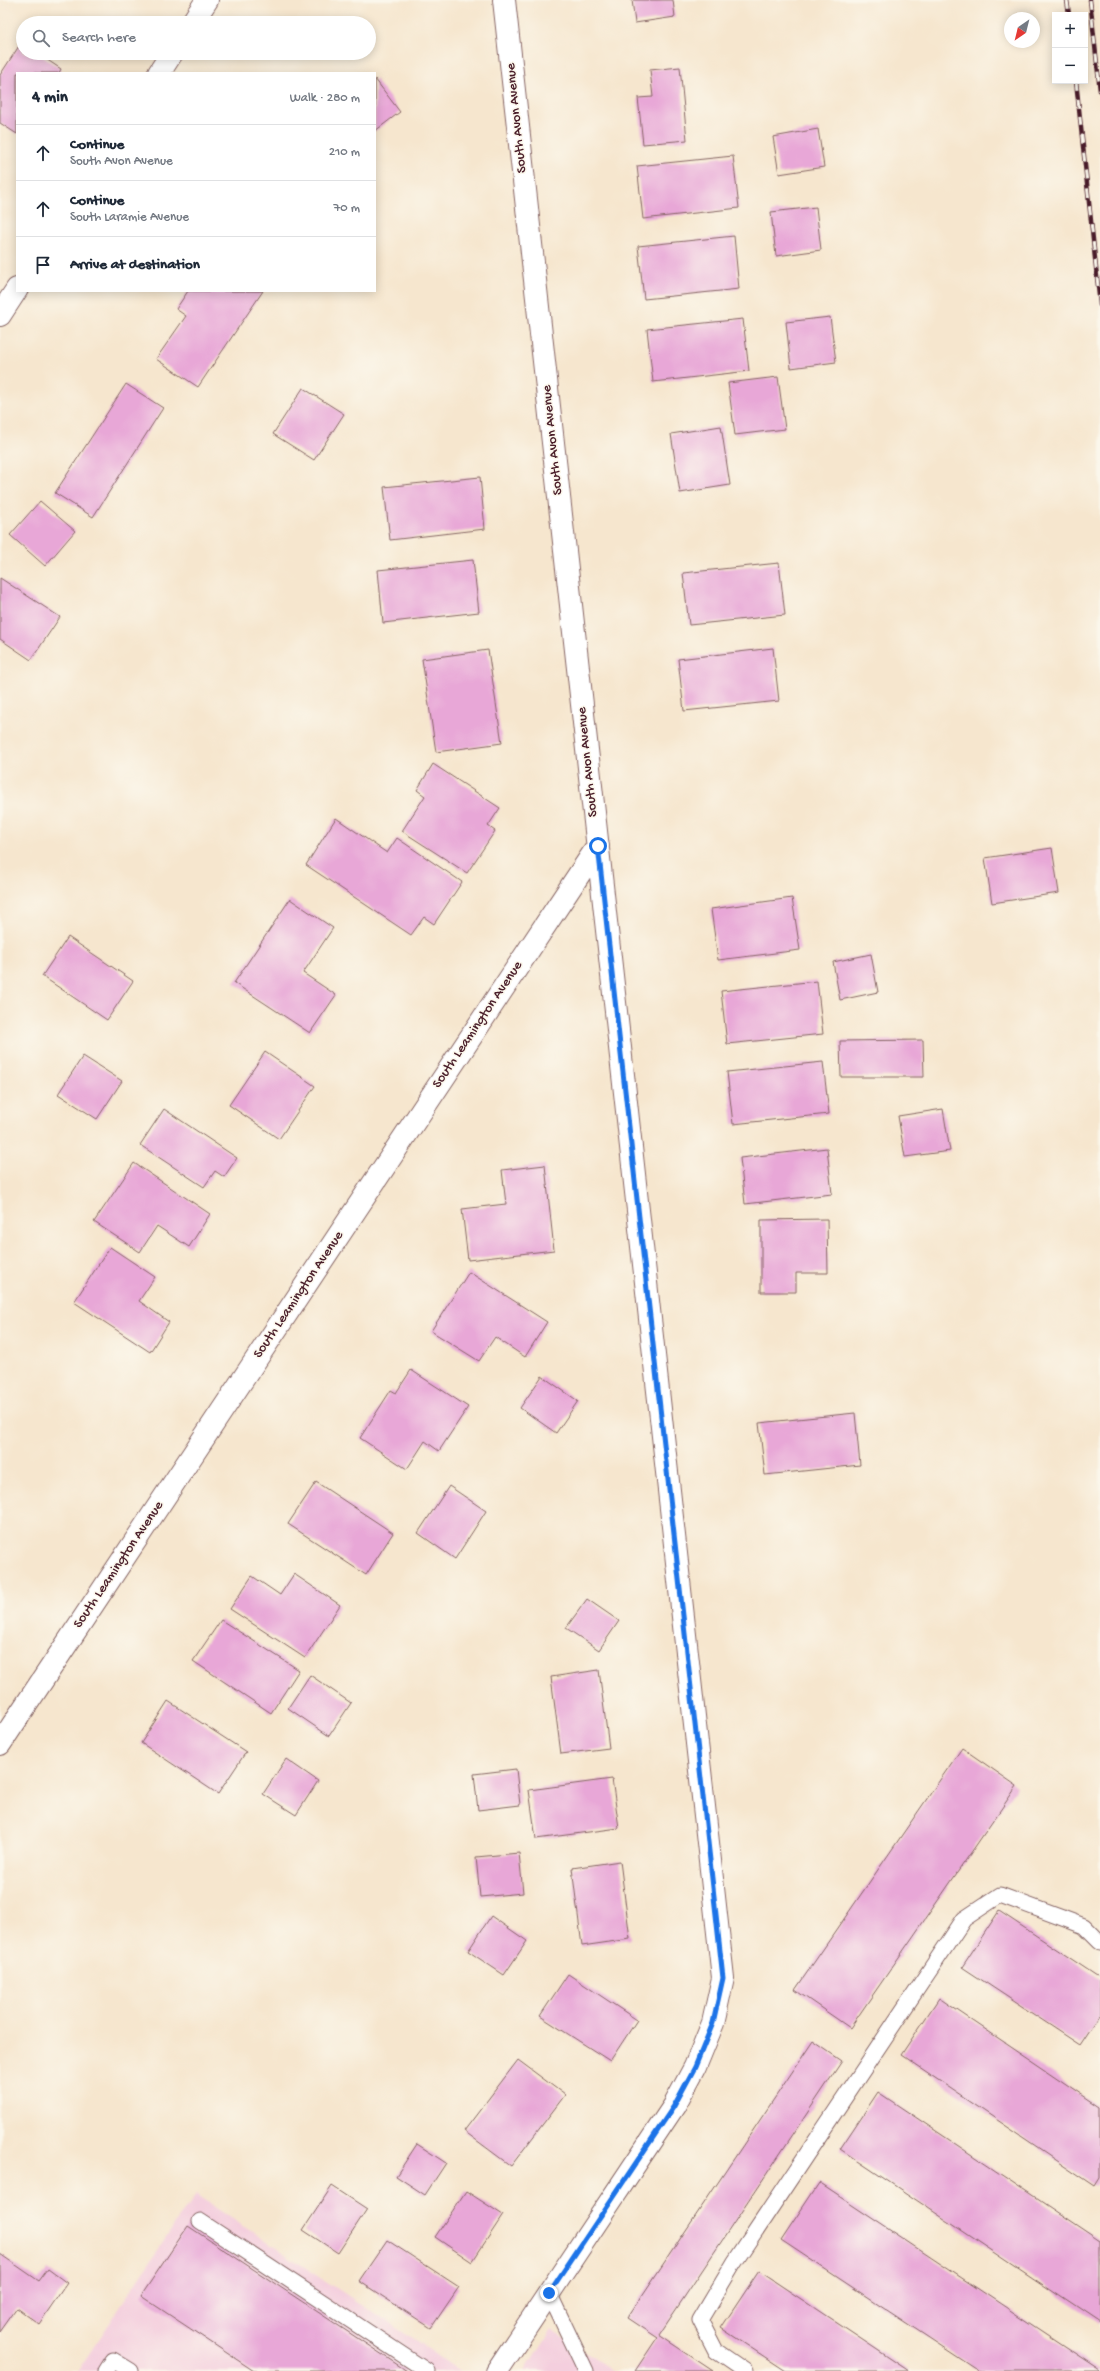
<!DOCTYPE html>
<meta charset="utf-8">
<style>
body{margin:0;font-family:"Gochi Hand",sans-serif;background:#f6f6f7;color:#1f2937}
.controls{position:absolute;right:12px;top:12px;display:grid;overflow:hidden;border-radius:0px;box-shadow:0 2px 10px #0003}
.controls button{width:36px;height:36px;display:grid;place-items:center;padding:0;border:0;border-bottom:1px solid #e0e1e3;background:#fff;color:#1f2937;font:20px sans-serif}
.compass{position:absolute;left:1004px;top:12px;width:36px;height:36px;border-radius:50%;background:#fff;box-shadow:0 2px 10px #0003;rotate:215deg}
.stop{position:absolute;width:12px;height:12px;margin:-9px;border:3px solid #1a73e8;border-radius:50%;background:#fff}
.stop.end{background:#1a73e8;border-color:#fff;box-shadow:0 1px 4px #0008}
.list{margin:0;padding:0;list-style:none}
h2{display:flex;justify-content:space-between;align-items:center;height:52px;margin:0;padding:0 16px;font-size:17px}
h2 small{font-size:13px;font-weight:400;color:#747a83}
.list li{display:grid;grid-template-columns:26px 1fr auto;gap:12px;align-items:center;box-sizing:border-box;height:56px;padding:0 16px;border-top:1px solid #e0e1e3}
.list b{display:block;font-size:15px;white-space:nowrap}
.list p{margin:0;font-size:13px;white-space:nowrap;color:#747a83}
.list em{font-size:13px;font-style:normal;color:#747a83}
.icon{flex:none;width:22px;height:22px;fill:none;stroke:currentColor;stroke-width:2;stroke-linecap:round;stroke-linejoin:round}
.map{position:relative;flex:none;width:1100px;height:2371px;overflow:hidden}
.search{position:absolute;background:#fff;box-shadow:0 2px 10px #0003;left:16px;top:16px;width:360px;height:44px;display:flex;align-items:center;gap:10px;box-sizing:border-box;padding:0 14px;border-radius:22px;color:#747a83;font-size:15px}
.panel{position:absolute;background:#fff;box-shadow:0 2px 10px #0003;left:16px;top:72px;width:360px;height:220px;border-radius:0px}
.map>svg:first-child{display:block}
.built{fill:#f4cfde}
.building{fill:#e8a7d7}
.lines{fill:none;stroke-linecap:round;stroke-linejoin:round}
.lane-casing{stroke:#866564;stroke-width:17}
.street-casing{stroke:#866564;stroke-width:24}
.lane{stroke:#fff;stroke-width:15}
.street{stroke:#fff;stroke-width:22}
.rail-casing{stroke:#4a1f2b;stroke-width:4.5}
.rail{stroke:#fbf7ec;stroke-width:3;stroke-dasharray:9;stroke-linecap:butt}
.route{stroke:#1a73e8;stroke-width:5}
.labels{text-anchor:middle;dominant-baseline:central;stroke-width:3;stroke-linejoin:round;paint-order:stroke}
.street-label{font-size:14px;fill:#4a1f2b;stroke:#fbf7ec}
</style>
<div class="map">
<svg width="1100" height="2371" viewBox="0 0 1100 2371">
<rect width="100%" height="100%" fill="#fbf7ec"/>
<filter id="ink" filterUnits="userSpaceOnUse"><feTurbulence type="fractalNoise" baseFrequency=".025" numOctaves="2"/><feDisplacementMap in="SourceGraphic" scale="8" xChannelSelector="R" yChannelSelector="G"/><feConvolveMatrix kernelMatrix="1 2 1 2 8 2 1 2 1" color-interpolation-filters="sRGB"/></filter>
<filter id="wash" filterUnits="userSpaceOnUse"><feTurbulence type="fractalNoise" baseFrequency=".012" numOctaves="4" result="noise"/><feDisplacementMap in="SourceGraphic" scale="16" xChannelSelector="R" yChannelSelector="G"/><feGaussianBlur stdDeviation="0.9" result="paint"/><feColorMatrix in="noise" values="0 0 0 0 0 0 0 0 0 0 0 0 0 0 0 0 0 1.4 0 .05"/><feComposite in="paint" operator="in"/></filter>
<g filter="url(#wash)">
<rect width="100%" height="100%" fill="#f6e6ce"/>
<path class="built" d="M 195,2194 L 461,2371 L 78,2371 Z
M 552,2330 L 613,2371 L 526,2371 Z"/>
<g id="blocks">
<path class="building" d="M 632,0 L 673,0 L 675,17 L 635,23 Z
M 21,43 L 23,53 L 37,53 L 61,69 L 59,73 L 17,73 L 17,134 L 0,123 L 0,75 Z
M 680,67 L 687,140 L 643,144 L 638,98 L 653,97 L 650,70 Z
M 375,79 L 400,112 L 375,131 Z
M 818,129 L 824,167 L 779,174 L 773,137 Z
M 733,156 L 739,208 L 643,219 L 637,166 Z
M 816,207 L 821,250 L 776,256 L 771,212 Z
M 734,236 L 739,289 L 644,299 L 638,246 Z
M 188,291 L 263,291 L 198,387 L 156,359 L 186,316 L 176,309 Z
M 830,317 L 836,362 L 791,368 L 786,322 Z
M 743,319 L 749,371 L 653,382 L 647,329 Z
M 778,377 L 785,429 L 735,435 L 728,383 Z
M 126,384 L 163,408 L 93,517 L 55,493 Z
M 303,388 L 344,414 L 314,460 L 273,434 Z
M 721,426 L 730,485 L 680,493 L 671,434 Z
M 480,477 L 485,529 L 390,540 L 384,487 Z
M 40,501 L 75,531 L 45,566 L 10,535 Z
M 473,560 L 479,612 L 383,623 L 378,570 Z
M 779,563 L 785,615 L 689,625 L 683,573 Z
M 0,578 L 60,617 L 31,660 L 0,639 Z
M 773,648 L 779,701 L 684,711 L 678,659 Z
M 488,650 L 502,743 L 436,752 L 422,659 Z
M 433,764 L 500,808 L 488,826 L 495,831 L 467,873 L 402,831 L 425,796 L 417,790 Z
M 336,818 L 387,853 L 397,838 L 462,882 L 434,924 L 424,917 L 411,935 L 306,865 Z
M 1052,848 L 1059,893 L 992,903 L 985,858 Z
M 792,898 L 800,950 L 718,960 L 711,909 Z
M 290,899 L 333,928 L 303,973 L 336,995 L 310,1033 L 234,983 Z
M 68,937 L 133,981 L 107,1020 L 42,976 Z
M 871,954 L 878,992 L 840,1000 L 833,962 Z
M 817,981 L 823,1034 L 727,1044 L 721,991 Z
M 923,1040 L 924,1077 L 841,1077 L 840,1041 Z
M 265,1052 L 315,1086 L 279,1139 L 229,1105 Z
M 83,1056 L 122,1081 L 97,1119 L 58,1094 Z
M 823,1062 L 829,1114 L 733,1124 L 727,1072 Z
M 164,1109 L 237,1158 L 224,1177 L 215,1171 L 204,1187 L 140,1145 Z
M 943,1109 L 950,1151 L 905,1157 L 898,1116 Z
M 827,1148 L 832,1194 L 745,1204 L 740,1158 Z
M 134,1163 L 210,1214 L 189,1247 L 157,1226 L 140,1252 L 94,1222 Z
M 545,1165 L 554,1250 L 468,1260 L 462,1209 L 506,1204 L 502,1170 Z
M 827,1219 L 828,1273 L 796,1273 L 796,1292 L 761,1292 L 761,1220 Z
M 110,1247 L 155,1277 L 139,1301 L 169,1322 L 150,1352 L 74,1302 Z
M 469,1272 L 547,1322 L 525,1357 L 495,1337 L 479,1361 L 431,1331 Z
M 411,1370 L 468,1407 L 439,1451 L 425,1441 L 407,1469 L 360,1438 L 391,1390 L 396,1393 Z
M 542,1376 L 578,1401 L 556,1433 L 520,1408 Z
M 855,1413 L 860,1465 L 765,1475 L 759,1423 Z
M 316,1482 L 393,1533 L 366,1575 L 288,1524 Z
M 449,1486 L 486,1511 L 455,1559 L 418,1533 Z
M 294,1574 L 340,1605 L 305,1658 L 230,1609 L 252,1576 L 280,1595 Z
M 587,1599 L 619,1621 L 599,1650 L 566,1628 Z
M 221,1620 L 299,1670 L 271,1713 L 193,1661 Z
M 599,1670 L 609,1748 L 561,1754 L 551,1677 Z
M 310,1675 L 351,1703 L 329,1736 L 288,1708 Z
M 168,1701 L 246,1752 L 218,1794 L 141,1743 Z
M 962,1748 L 1017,1786 L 850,2028 L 795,1990 Z
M 286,1759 L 318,1781 L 296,1815 L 263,1794 Z
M 516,1769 L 520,1805 L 478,1810 L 474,1774 Z
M 612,1779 L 619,1828 L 536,1839 L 529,1790 Z
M 519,1853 L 523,1893 L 480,1897 L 476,1857 Z
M 620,1861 L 630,1939 L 582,1946 L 572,1868 Z
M 999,1911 L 1100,1978 L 1100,2015 L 1080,2045 L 962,1967 Z
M 491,1916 L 527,1941 L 504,1975 L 468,1951 Z
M 568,1974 L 637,2020 L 610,2061 L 540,2016 Z
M 939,1998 L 1100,2107 L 1100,2178 L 1095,2186 L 901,2055 Z
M 813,2041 L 842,2061 L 659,2335 L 713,2371 L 635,2371 L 657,2338 L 627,2318 Z
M 518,2060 L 565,2095 L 511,2166 L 464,2131 Z
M 878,2092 L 1100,2241 L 1100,2323 L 840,2149 Z
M 417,2144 L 446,2163 L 425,2195 L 396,2176 Z
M 819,2183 L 1100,2370 L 1100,2371 L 979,2371 L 781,2240 Z
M 332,2186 L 367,2209 L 338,2253 L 303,2230 Z
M 466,2191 L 503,2215 L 472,2262 L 435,2237 Z
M 188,2226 L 407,2371 L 254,2371 L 141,2296 Z
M 387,2240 L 459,2287 L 431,2328 L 359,2281 Z
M 0,2254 L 39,2281 L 48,2269 L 67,2283 L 39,2324 L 17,2308 L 0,2332 Z
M 759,2271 L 909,2371 L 786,2371 L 721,2328 Z"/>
</g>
</g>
<g filter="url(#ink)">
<use href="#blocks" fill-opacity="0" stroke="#866564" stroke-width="1"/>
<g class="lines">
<defs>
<path id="lane" d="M 200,2221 L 427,2371
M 549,2293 L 586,2371
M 106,2371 L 113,2360 L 131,2371
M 745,2371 L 716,2351 L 700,2320 L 734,2263 L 964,1919 L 1000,1895 L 1084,1926 L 1100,1942"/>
<path id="street" d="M 192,23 L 207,0
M 159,73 L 172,53
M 0,315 L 17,289
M 0,1744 L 598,846
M 497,2371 L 674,2106 L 695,2067 L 713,2023 L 723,1978 L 504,0"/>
</defs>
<use href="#lane" class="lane-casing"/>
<use href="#street" class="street-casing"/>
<use href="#lane" class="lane"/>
<use href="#street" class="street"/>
<defs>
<path id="rail" d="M 1067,0 L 1069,15
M 1090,0 L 1100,91
M 1076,81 L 1100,305"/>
</defs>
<use href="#rail" class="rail-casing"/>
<use href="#rail" class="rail"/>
</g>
</g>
<g class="lines" filter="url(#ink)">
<path class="route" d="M 549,2293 L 674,2106 L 695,2067 L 713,2023 L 723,1978 L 598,846"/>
</g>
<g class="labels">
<g class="street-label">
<text transform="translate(517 118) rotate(-96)">South Avon Avenue</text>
<text transform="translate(553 440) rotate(-96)">South Avon Avenue</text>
<text transform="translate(588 762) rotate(-96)">South Avon Avenue</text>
<text transform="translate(478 1025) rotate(-56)">South Leamington Avenue</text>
<text transform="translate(299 1295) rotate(-56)">South Leamington Avenue</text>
<text transform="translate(119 1565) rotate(-56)">South Leamington Avenue</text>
</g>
</g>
</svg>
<div class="controls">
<button>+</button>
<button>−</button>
</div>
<svg class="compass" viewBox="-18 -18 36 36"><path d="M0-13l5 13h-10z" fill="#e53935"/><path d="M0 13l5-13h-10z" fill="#747a83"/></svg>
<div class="stop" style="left:598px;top:846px"></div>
<div class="stop end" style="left:549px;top:2293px"></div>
<div class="search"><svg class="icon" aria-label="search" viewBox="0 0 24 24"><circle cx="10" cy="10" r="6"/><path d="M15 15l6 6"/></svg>Search here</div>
<section class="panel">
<h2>4 min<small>Walk · 280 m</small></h2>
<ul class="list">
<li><svg class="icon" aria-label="ahead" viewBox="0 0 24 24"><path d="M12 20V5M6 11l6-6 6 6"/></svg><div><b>Continue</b><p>South Avon Avenue</p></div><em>210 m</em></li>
<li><svg class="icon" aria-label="ahead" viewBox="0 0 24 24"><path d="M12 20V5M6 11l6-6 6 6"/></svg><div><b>Continue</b><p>South Laramie Avenue</p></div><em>70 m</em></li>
<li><svg class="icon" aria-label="arrive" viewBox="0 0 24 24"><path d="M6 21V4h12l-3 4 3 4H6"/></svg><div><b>Arrive at destination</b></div></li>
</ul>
</section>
</div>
